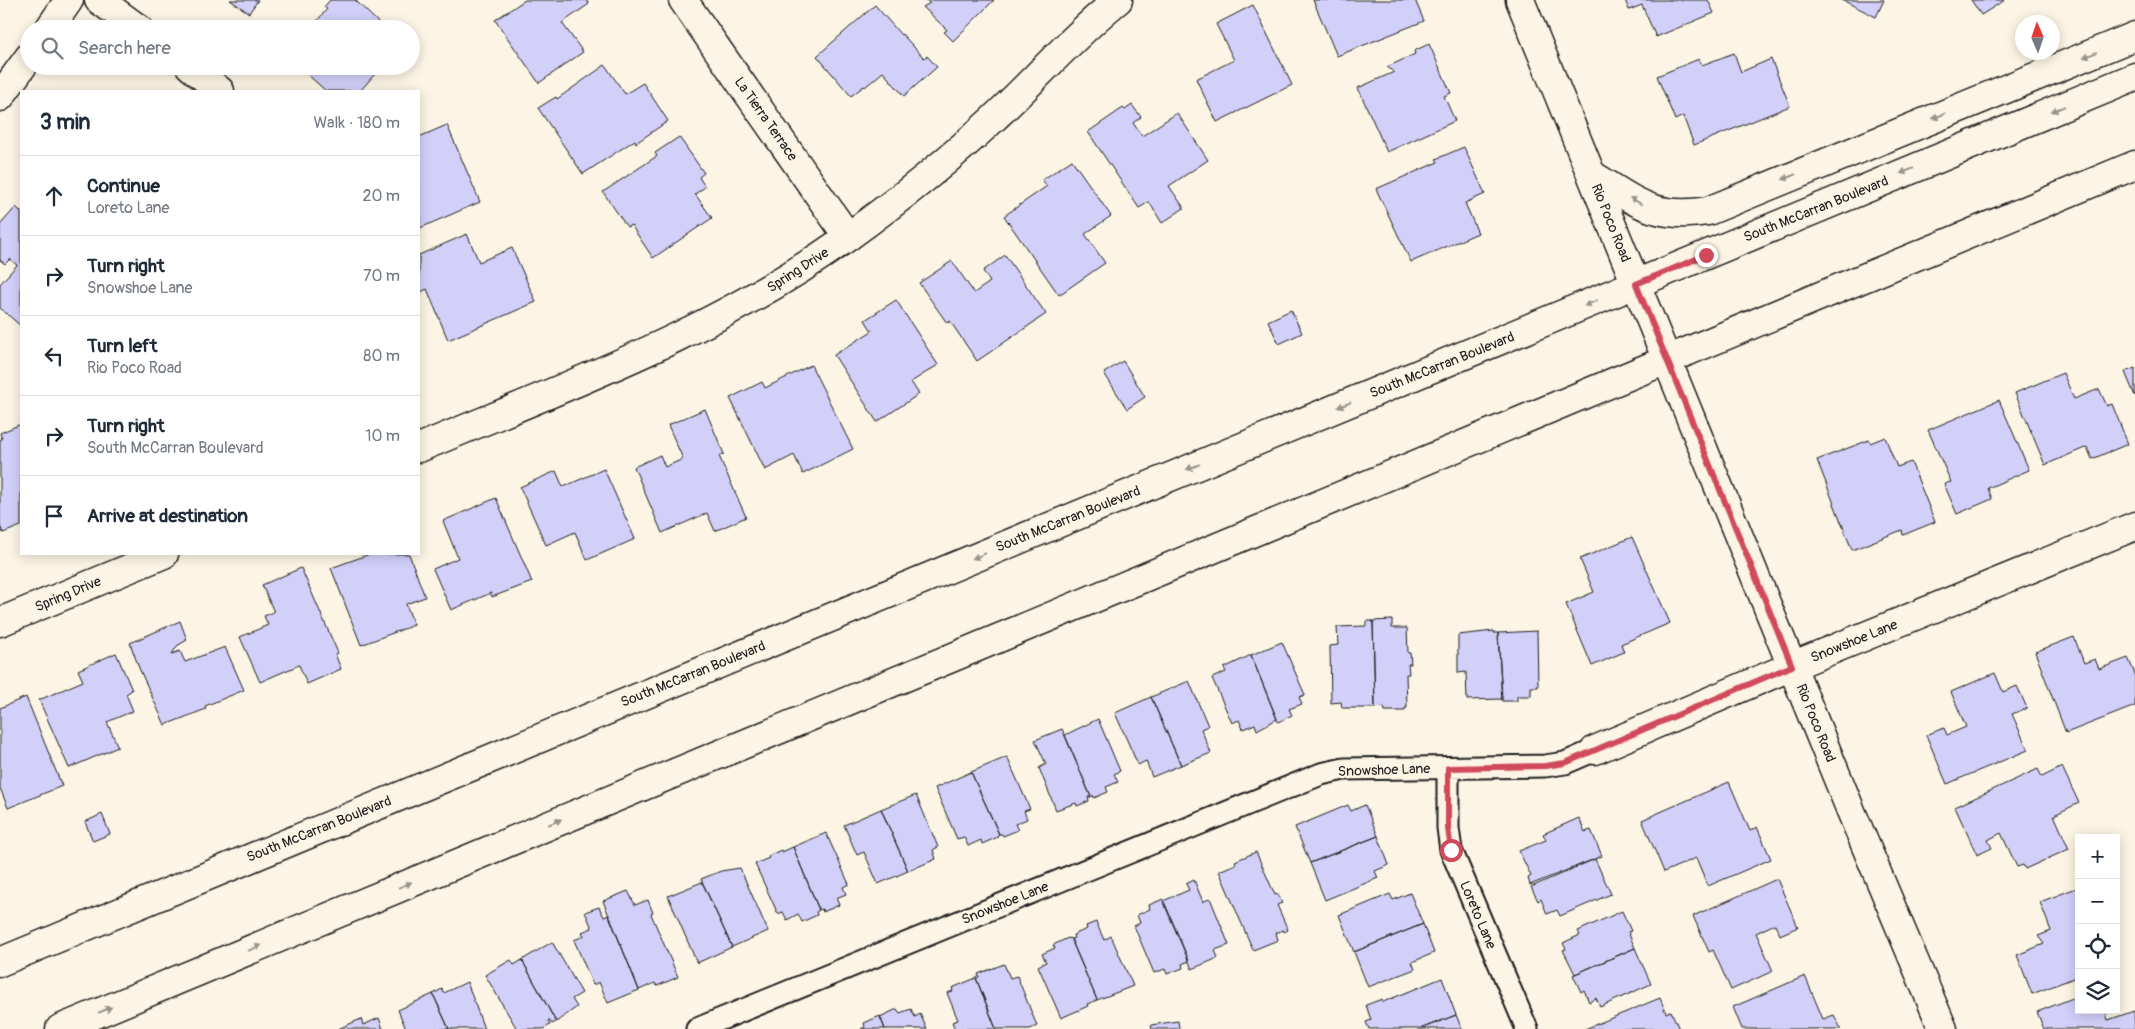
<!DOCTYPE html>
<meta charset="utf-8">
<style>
body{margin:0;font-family:Pangolin,sans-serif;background:#f6f6f7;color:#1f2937}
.controls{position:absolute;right:15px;bottom:15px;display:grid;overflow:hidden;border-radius:0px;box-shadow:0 2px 12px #0003}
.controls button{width:45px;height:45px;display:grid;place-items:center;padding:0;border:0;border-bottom:1px solid #e0e1e3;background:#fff;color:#1f2937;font:25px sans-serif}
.compass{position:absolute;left:2015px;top:15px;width:45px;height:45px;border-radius:50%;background:#fff;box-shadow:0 2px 12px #0003;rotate:358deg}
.stop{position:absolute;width:15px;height:15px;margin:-11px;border:4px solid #d1495b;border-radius:50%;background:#fff}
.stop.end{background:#d1495b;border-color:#fff;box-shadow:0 1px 5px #0008}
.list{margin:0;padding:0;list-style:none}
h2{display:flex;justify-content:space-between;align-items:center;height:65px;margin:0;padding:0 20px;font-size:21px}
h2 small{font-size:16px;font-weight:400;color:#747a83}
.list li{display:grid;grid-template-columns:32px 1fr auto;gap:15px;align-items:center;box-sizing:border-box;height:80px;padding:0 20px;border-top:1px solid #e0e1e3}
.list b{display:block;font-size:19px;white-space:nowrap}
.list p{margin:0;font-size:16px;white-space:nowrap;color:#747a83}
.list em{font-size:16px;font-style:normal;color:#747a83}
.icon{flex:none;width:28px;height:28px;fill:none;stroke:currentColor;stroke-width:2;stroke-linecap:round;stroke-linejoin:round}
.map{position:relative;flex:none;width:2135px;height:1029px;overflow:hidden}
.search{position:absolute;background:#fff;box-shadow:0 2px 12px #0003;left:20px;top:20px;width:400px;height:55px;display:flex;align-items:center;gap:12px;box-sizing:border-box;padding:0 18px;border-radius:28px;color:#747a83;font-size:19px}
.panel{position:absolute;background:#fff;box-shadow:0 2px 12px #0003;left:20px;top:90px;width:400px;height:465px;border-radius:0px}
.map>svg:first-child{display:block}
.building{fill:#d2d0f9;stroke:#1c1c1c}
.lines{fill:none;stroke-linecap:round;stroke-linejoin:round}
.service-casing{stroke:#1c1c1c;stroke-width:25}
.minor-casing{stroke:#1c1c1c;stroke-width:31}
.primary-casing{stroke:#1c1c1c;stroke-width:31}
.service{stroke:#fcf5e5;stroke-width:21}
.minor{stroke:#fcf5e5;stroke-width:28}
.primary{stroke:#fcf5e5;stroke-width:28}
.oneway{fill:#97938b}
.route{stroke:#d1495b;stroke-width:6}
.labels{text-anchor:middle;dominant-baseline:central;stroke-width:5;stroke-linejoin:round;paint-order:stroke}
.street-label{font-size:14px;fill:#1c1c1c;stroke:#fcf5e5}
</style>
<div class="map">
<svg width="2135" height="1029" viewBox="0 0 2135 1029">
<rect width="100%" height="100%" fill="#fcf5e5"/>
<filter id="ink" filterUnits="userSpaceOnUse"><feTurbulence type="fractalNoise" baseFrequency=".02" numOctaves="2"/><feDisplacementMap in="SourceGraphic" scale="10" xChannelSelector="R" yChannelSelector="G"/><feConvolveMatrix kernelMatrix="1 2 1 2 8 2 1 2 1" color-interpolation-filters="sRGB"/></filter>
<g filter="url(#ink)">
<path class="building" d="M 230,0 L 258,0 L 249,13 Z
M 330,0 L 355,0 L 384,28 L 310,29 L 327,9 L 324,7 Z
M 525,0 L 586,0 L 589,4 L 562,23 L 583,52 L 539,83 L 495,20 Z
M 926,0 L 994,0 L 953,41 L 944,32 L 947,30 L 923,7 L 930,3 Z
M 1313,0 L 1415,0 L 1424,21 L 1337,56 Z
M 1625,0 L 1708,0 L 1714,13 L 1656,37 L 1642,5 L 1629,10 Z
M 1842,0 L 1884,0 L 1876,17 Z
M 1971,0 L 2005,0 L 1981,15 Z
M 875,5 L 901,35 L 902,34 L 924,58 L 927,56 L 937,67 L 904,96 L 883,72 L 865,87 L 864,86 L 851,96 L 817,56 Z
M 1253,5 L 1292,85 L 1217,122 L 1196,79 L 1234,60 L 1216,24 Z
M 1429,44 L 1451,93 L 1444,96 L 1455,121 L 1387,152 L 1358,88 L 1394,72 L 1387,67 L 1415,54 L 1414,51 Z
M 1734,53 L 1741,72 L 1771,59 L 1790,106 L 1694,145 L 1683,116 L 1675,120 L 1657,76 L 1699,59 L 1702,65 Z
M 605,65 L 625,94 L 643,83 L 668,121 L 636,143 L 635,140 L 583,174 L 538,108 L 556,97 L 557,99 Z
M 298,66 L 382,66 L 360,91 L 326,91 Z
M 1132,105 L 1141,117 L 1133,123 L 1142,136 L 1177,113 L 1208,160 L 1169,186 L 1184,208 L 1162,223 L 1149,202 L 1139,208 L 1088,132 L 1123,108 L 1125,110 Z
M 447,125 L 480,202 L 420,228 L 419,137 Z
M 679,137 L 704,173 L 699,177 L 705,187 L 695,194 L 712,218 L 653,258 L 631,225 L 627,227 L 603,192 L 657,156 L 655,153 Z
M 1464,147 L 1485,194 L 1465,203 L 1478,233 L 1411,262 L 1376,189 L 1438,162 L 1436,159 Z
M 1072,160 L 1111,216 L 1085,234 L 1105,263 L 1059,295 L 1004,216 L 1047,186 L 1042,180 Z
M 16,207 L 21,212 L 21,326 L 0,308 L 0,284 L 17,265 L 10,259 L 5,264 L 0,260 L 0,225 Z
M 467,234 L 479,262 L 512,248 L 536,302 L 448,340 L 427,289 L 419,293 L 419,255 Z
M 1005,255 L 1046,314 L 977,361 L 950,321 L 947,323 L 919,283 L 952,261 L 974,293 L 990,282 L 983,271 Z
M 896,300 L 938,365 L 911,382 L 919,394 L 877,422 L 834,355 L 872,331 L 865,320 Z
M 1291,310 L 1302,333 L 1279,344 L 1268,321 Z
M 1123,361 L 1145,397 L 1127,409 L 1104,373 Z
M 811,365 L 853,449 L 803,474 L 794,455 L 765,470 L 730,398 L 762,382 L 765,388 Z
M 2135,368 L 2135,396 L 2125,372 Z
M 2063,373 L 2074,399 L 2099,389 L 2107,406 L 2112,404 L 2128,444 L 2092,459 L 2087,447 L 2045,465 L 2015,393 Z
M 1999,400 L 2029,470 L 1988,488 L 1992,499 L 1957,514 L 1944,484 L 1951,482 L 1928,430 Z
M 705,409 L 724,454 L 719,456 L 746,517 L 715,531 L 707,513 L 662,533 L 634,467 L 660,455 L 665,467 L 683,459 L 668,425 Z
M 21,424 L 21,526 L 3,533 L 0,526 L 0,440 L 2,439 L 0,433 Z
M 1885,437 L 1897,467 L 1911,462 L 1935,522 L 1903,535 L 1902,530 L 1852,550 L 1817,460 L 1869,440 L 1870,443 Z
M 604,469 L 635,539 L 587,560 L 575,532 L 546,545 L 520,487 L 556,471 L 563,487 Z
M 496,498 L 532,582 L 492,597 L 491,593 L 451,610 L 433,569 L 458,558 L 443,521 Z
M 1632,537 L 1670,623 L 1621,644 L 1624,652 L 1592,666 L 1566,604 L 1594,592 L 1580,559 Z
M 370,554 L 409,554 L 425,597 L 406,604 L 414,625 L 361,645 L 331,568 Z
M 301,568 L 338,653 L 335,654 L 341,669 L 307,684 L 299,665 L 260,682 L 240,637 L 268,625 L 264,616 L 274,612 L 262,585 Z
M 1392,620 L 1392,628 L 1407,628 L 1408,653 L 1410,653 L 1411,664 L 1408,664 L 1409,674 L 1406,674 L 1407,708 L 1405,708 L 1405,711 L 1385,711 L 1384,707 L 1375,708 L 1373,621 Z
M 180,621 L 187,640 L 177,646 L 172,654 L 180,651 L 185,662 L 225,647 L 244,690 L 205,706 L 206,709 L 165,725 L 139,668 L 130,643 Z
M 1366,621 L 1373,621 L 1375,708 L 1342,708 L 1341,702 L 1331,703 L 1330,646 L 1338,645 L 1337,627 L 1366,626 Z
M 1494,631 L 1494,633 L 1498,633 L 1502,699 L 1467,700 L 1466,672 L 1458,673 L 1458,635 Z
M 1537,631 L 1538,687 L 1531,687 L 1531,696 L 1517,696 L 1517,701 L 1502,701 L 1498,633 Z
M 2074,637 L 2084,663 L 2095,659 L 2099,669 L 2128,658 L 2135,674 L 2135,706 L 2066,733 L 2035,652 Z
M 1282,642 L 1305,695 L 1299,697 L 1302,704 L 1289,709 L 1292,715 L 1278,722 L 1251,655 Z
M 116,653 L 132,690 L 126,694 L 133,711 L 107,722 L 118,747 L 69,768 L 39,700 L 83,681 L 78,670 Z
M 1251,655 L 1277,719 L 1257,730 L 1255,724 L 1243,729 L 1239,720 L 1232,723 L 1212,678 L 1226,672 L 1224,668 Z
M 1995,673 L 2003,692 L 2017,686 L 2027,708 L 2012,714 L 2028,750 L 1947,784 L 1926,735 L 1944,728 L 1947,735 L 1966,727 L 1951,692 Z
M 1189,681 L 1208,726 L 1201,729 L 1211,753 L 1181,765 L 1151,697 Z
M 26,697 L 62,786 L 8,808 L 0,788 L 0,708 Z
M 1151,697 L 1181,765 L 1152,777 L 1146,761 L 1138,765 L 1115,713 Z
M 1098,719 L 1120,771 L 1114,774 L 1118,782 L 1106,787 L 1108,792 L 1094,798 L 1093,795 L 1091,797 L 1065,735 Z
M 1062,729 L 1091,797 L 1088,797 L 1089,801 L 1077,806 L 1076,803 L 1056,810 L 1039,768 L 1046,764 L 1035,740 Z
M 1007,757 L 1030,809 L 1024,811 L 1027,819 L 1015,824 L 1018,830 L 1003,836 L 1002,834 L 999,834 L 971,772 Z
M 2062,767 L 2079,803 L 2054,815 L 2069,849 L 2025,869 L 2023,865 L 2017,867 L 2001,833 L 1988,840 L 1992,848 L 1977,855 L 1955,807 L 2038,769 L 2042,777 Z
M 971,772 L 999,834 L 997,836 L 998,837 L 982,844 L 981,840 L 968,846 L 964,837 L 957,839 L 935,788 Z
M 1729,782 L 1750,831 L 1757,827 L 1771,859 L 1708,886 L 1696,858 L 1664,872 L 1642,820 Z
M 916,795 L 938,847 L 933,850 L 936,859 L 908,871 L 881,809 Z
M 1348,805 L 1351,811 L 1365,805 L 1378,836 L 1310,863 L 1295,827 Z
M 881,809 L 908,871 L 878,884 L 864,852 L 857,855 L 844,825 Z
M 102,814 L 110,834 L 93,841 L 85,822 Z
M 1579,818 L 1585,832 L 1591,830 L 1602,856 L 1530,885 L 1528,878 L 1531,876 L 1519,851 L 1546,840 L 1543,834 Z
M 826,833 L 849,884 L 843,887 L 846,894 L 836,898 L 839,905 L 823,912 L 822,909 L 819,910 L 793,847 Z
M 1378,836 L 1389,865 L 1375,871 L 1378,878 L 1325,900 L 1310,863 Z
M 793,847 L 819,910 L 816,912 L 817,915 L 802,922 L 798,914 L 787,920 L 783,912 L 778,914 L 755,864 L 769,858 L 768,856 L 781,850 L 782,852 Z
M 1256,852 L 1275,895 L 1278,894 L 1282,903 L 1277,905 L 1288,930 L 1284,932 L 1283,930 L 1276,933 L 1278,940 L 1253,950 L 1219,871 L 1236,864 L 1235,861 Z
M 1595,859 L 1611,894 L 1560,916 L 1557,910 L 1547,914 L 1541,899 L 1538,901 L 1531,887 Z
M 740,868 L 768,931 L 732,947 L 701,879 L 721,871 Z
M 1777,879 L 1798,927 L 1780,935 L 1775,924 L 1756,933 L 1773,971 L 1731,990 L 1713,950 L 1709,952 L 1693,916 Z
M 1194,880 L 1203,902 L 1210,898 L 1229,945 L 1215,950 L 1218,958 L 1192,969 L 1163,901 L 1189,890 L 1186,884 Z
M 702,882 L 732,947 L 697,963 L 668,896 Z
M 2079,887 L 2079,976 L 2032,994 L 2017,955 L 2044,944 L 2038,936 L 2051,931 L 2040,902 Z
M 628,891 L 635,905 L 648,900 L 653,913 L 651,914 L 678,977 L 657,986 L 655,983 L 639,990 L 603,901 Z
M 1410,893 L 1423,924 L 1354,952 L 1339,915 L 1390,894 L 1393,900 Z
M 1163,899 L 1189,961 L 1182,964 L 1183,968 L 1167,974 L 1165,969 L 1154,973 L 1134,926 L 1140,923 L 1137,915 L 1150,909 L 1149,905 Z
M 599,907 L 604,917 L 609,915 L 639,990 L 608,1003 L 599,982 L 593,985 L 574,940 L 584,936 L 582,932 L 592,928 L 585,912 Z
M 1622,911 L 1631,931 L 1628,932 L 1635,948 L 1575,974 L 1563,950 L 1566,949 L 1563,943 L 1580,935 L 1578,931 Z
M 1096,922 L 1104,940 L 1111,936 L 1133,986 L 1097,1000 L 1071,939 L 1074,938 L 1073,935 L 1087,929 L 1086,926 Z
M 1423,924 L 1434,953 L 1412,962 L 1415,969 L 1368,987 L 1354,952 Z
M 1068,938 L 1071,939 L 1097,1000 L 1087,1004 L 1088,1006 L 1061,1018 L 1038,966 L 1046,962 L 1042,954 L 1055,948 L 1053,945 Z
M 552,942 L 582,993 L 572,999 L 577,1007 L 556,1022 L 522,960 Z
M 1635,948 L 1651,984 L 1600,1007 L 1596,998 L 1589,1002 L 1584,990 L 1581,992 L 1573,975 Z
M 511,960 L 514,965 L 522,960 L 556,1022 L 552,1024 L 549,1020 L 548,1021 L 550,1025 L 543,1029 L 517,1029 L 485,975 Z
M 1004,964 L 1010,978 L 1017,976 L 1037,1026 L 1030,1029 L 996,1029 L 976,978 L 979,977 L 978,974 Z
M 1805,976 L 1823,1019 L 1834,1015 L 1841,1029 L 1742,1029 L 1733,1007 Z
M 976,978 L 996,1029 L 955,1029 L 952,1022 L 958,1020 L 947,993 L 953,991 L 952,988 Z
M 1442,978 L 1456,1015 L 1420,1029 L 1369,1029 L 1366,1022 L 1371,1020 L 1366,1005 L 1382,999 L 1383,1002 Z
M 467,982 L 484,1029 L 449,1029 L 433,994 L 442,989 L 444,993 Z
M 433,994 L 449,1029 L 406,1029 L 398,1010 Z
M 2078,996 L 2079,1010 L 2105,1010 L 2108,1020 L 2134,1011 L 2135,1029 L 2044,1029 L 2037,1012 Z
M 1660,998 L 1666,1013 L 1671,1011 L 1679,1029 L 1585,1029 Z
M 897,1009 L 900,1013 L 911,1009 L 915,1017 L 920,1014 L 927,1029 L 885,1029 L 880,1017 Z
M 1456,1015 L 1462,1029 L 1420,1029 Z
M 880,1016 L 885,1029 L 861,1029 L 865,1027 L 864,1023 Z
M 379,1018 L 383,1029 L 338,1029 L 361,1019 L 363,1025 Z
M 1178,1021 L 1179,1029 L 1152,1029 L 1151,1025 Z"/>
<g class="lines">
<defs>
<path id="service" d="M 1448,768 L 1448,828 L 1451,850 L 1527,1029
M 697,1029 L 1321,774 L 1344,769 L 1545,766 L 1565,763 L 1595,750"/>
<path id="minor" d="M 99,0 L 139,29
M 683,0 L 848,237
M 1520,0 L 1851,811 L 1943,1029
M 49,29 L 69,0
M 190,66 L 220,91
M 0,97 L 29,57
M 419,448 C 566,386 719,331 849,236 C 899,200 948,161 993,119 C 1035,80 1073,36 1118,0
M 0,622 L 164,554
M 1595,750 L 1792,666 L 2135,526"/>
<path id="primary" d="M 1592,175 C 1635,201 1654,220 1708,211 L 2135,36
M 0,962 L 2135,77
M 60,1029 L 2135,165"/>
</defs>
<use href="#service" class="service-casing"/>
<use href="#minor" class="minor-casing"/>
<use href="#primary" class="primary-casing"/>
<use href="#service" class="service"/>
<use href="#minor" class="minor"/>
<use href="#primary" class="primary"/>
</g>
<defs><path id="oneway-solid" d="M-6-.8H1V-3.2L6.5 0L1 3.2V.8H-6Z" transform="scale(1.25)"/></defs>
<g class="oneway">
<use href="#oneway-solid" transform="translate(2090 55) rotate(158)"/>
<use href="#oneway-solid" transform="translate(2058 109) rotate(158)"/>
<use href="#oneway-solid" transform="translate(1939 116) rotate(158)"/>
<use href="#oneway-solid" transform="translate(1907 171) rotate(158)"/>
<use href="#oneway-solid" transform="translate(1789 177) rotate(158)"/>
<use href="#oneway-solid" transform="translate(1636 201) rotate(-150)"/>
<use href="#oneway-solid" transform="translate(1591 303) rotate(157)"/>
<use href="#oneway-solid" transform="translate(1344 405) rotate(158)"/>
<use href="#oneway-solid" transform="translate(1193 467) rotate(158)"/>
<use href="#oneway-solid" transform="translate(979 556) rotate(158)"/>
<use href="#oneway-solid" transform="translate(555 822) rotate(-23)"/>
<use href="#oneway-solid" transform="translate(405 885) rotate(-23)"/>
<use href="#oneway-solid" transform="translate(255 948) rotate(-23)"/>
<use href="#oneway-solid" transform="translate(105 1010) rotate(-23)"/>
</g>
</g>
<g class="lines" filter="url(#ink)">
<path class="route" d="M 1451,850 L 1448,828 L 1448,768 L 1545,766 L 1565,763 L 1792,666 L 1636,284 L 1706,255"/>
</g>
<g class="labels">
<g class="street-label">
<text transform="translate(766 119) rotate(55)">La Tierra Terrace</text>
<text transform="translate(1816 209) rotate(-22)">South McCarran Boulevard</text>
<text transform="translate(1611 223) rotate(68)">Rio Poco Road</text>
<text transform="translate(798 270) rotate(-33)">Spring Drive</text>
<text transform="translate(1442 365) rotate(-22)">South McCarran Boulevard</text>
<text transform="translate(1068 519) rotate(-22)">South McCarran Boulevard</text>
<text transform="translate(68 594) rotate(-23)">Spring Drive</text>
<text transform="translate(1854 641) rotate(-22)">Snowshoe Lane</text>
<text transform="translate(693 674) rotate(-22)">South McCarran Boulevard</text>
<text transform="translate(1816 723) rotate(68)">Rio Poco Road</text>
<text transform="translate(1384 770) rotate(-2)">Snowshoe Lane</text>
<text transform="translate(319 829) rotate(-22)">South McCarran Boulevard</text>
<text transform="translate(1005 903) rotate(-22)">Snowshoe Lane</text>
<text transform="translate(1478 915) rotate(67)">Loreto Lane</text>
</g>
</g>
</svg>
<div class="controls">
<button>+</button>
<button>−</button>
<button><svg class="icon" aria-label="locate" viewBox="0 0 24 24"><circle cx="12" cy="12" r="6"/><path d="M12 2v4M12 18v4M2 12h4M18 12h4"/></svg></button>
<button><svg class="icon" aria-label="layers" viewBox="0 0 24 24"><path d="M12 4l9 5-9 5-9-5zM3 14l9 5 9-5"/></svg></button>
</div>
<svg class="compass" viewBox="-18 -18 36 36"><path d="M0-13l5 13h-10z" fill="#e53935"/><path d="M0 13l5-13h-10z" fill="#747a83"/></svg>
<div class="stop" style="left:1451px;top:850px"></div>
<div class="stop end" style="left:1706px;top:255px"></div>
<div class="search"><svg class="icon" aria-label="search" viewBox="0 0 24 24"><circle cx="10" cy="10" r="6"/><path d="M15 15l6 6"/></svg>Search here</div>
<section class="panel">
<h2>3 min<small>Walk · 180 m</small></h2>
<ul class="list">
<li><svg class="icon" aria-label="ahead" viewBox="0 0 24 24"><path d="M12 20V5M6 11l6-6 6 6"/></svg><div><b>Continue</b><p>Loreto Lane</p></div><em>20 m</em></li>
<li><svg class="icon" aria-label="right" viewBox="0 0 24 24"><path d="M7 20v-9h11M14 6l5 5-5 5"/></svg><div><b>Turn right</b><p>Snowshoe Lane</p></div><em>70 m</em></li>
<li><svg class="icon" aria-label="left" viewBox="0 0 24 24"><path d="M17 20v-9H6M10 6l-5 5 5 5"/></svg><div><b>Turn left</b><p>Rio Poco Road</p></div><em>80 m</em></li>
<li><svg class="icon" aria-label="right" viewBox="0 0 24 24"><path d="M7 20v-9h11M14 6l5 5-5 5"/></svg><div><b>Turn right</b><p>South McCarran Boulevard</p></div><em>10 m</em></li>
<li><svg class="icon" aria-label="arrive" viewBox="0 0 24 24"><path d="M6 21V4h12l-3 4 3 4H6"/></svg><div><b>Arrive at destination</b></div></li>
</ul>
</section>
</div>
